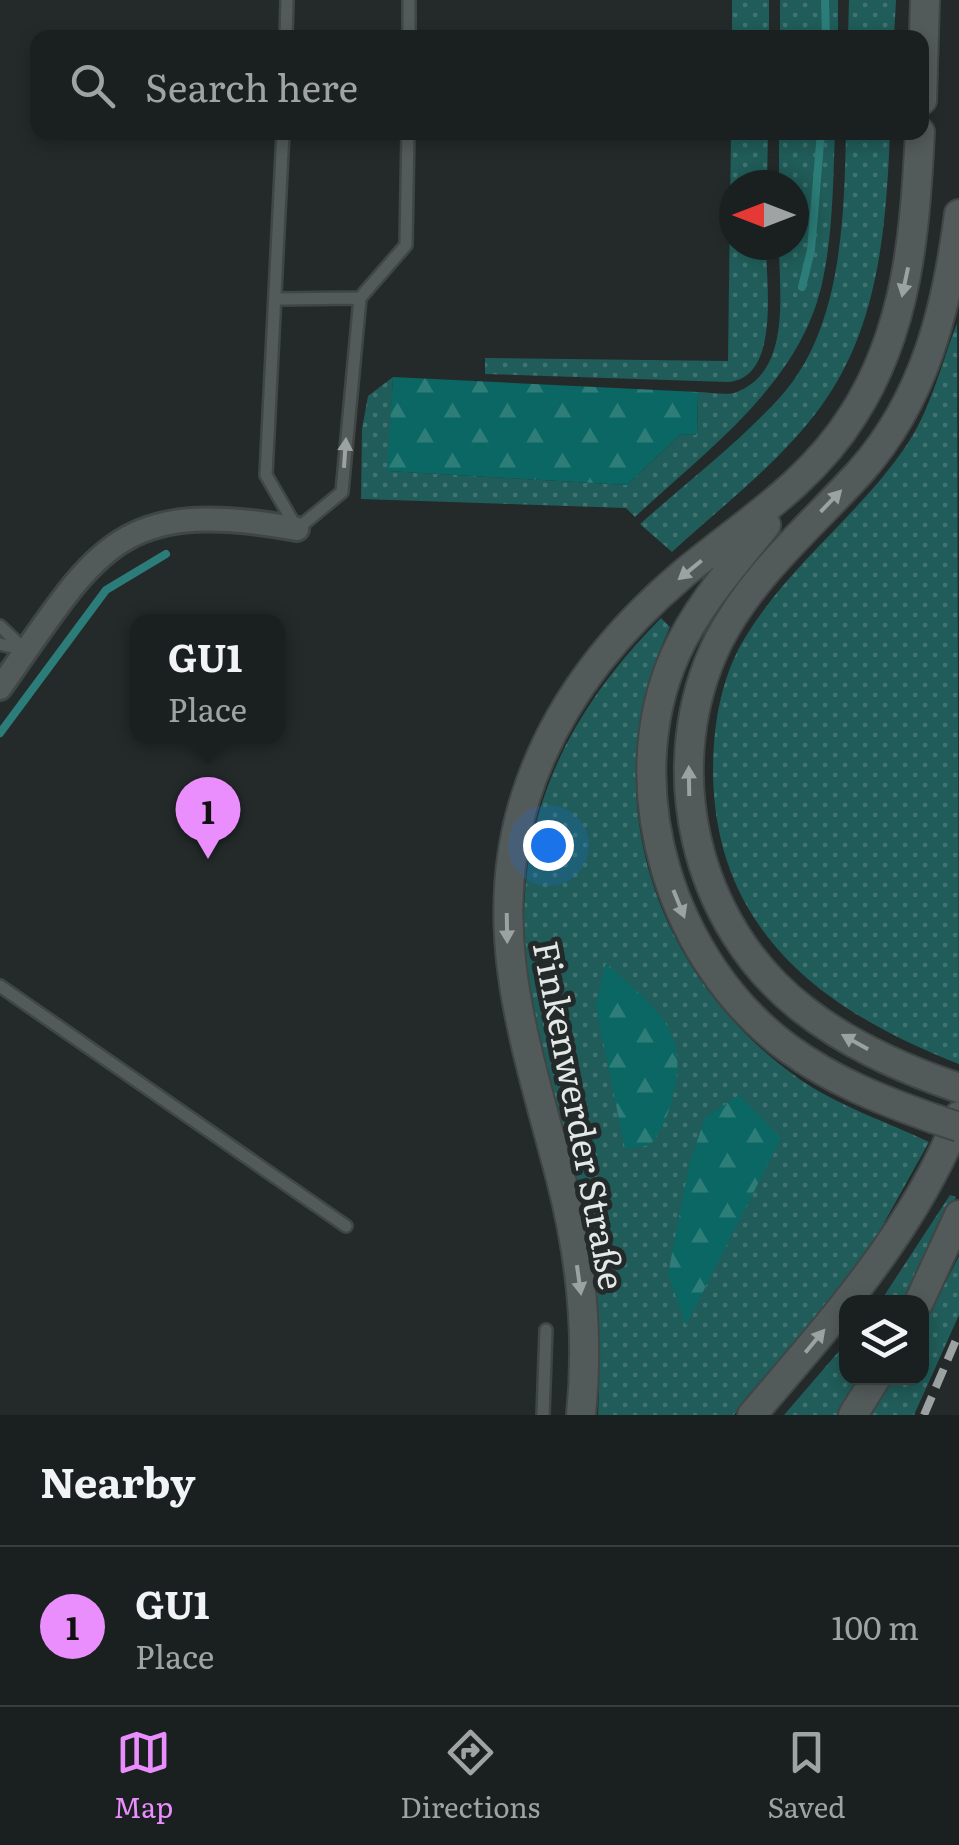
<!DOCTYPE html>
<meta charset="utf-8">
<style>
body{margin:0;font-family:Literata,serif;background:#272d2c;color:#f1f3f6}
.controls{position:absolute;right:30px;bottom:30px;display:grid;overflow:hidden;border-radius:20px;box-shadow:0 5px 15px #0003}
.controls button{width:90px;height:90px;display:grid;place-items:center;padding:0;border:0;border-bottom:2px solid #383e3d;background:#1a201f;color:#f1f3f6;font:50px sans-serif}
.compass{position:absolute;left:719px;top:170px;width:90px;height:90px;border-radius:50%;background:#1a201f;box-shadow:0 5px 15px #0003;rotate:270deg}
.you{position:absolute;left:548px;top:845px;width:35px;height:35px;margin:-25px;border:8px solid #fff;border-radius:50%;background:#1a73e8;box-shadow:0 0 0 15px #1a73e833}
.badge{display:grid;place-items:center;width:65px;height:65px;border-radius:50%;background:#ea8dfd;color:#111;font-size:32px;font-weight:700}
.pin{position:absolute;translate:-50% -82px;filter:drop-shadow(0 2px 5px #0008)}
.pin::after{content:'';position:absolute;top:52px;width:35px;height:30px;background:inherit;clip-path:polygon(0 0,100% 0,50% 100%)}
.popup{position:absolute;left:130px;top:614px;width:155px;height:130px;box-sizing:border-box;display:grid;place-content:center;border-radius:20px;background:#1a201f;filter:drop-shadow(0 2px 8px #0005);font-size:32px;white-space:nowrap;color:#9fa3a4}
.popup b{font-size:38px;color:#f1f3f6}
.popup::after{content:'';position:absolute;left:50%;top:100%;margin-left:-20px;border:20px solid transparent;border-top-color:#1a201f}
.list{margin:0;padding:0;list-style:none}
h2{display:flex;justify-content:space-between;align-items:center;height:130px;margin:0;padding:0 40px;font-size:42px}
h2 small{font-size:32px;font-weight:400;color:#9fa3a4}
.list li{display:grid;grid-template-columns:65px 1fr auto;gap:30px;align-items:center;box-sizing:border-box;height:160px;padding:0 40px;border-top:2px solid #383e3d}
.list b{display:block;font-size:38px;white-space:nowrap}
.list p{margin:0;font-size:32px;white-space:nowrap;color:#9fa3a4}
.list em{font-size:32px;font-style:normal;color:#9fa3a4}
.icon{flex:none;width:55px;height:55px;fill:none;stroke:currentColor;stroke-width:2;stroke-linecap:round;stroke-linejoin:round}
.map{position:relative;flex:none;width:959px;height:1415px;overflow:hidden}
.search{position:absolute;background:#1a201f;box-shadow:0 5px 15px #0003;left:30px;right:30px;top:30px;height:110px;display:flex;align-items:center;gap:25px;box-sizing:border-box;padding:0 35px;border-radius:20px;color:#9fa3a4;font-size:38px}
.sheet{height:290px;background:#1a201f}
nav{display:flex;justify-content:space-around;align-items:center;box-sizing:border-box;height:140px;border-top:2px solid #383e3d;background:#1a201f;font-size:28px;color:#9fa3a4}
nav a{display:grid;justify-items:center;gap:5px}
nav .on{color:#ea8dfd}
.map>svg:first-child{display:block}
.grass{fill:url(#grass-dots)}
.forest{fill:url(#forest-firs)}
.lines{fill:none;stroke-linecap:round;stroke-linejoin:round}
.stream{stroke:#2c7d79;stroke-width:8}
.service-casing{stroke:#404645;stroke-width:16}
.minor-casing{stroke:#404645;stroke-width:28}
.secondary-casing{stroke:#404645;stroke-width:32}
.service{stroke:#535b5a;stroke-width:11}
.minor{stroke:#535b5a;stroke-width:22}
.secondary{stroke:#535b5a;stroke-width:28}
.rail{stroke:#9ca2a1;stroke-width:8;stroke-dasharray:20 10;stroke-linecap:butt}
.secondary-bridge-casing{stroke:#404645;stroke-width:32;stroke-linecap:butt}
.secondary-bridge{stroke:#535b5a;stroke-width:28}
.oneway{fill:#9ba2a0}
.labels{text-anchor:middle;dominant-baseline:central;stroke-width:10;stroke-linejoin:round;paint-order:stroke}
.street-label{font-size:35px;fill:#e3e8e7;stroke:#232a29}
</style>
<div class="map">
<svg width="959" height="1415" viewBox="0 0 959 1415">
<defs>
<pattern id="grass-dots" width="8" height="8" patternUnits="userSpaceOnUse" patternTransform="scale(2.5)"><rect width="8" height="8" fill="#205c59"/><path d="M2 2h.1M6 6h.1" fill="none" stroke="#407371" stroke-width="1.8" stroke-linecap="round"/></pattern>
<pattern id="forest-firs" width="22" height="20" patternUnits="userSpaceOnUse" patternTransform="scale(2.5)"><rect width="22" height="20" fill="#0a6763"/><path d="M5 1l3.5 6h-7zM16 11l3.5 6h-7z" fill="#2e7d79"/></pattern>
</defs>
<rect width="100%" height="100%" fill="#232a29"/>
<path class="grass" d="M 732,0 L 769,0 L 769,37 L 732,37 Z
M 780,0 L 838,0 L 838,37 L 780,37 Z
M 849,0 L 896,0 L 894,37 L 848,37 Z
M 731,133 L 768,133 L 767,185 L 734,185 L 734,245 L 766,245 C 766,282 781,378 728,382 L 485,374 L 485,358 L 728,361 Z
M 779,133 L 835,133 C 833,182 833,231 823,279 C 802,383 708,448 635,517 L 626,508 L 361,499 L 362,429 L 368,396 L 393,377 L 388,471 L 627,485 L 681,434 L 697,435 L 698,392 C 710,392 727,396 737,392 C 792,370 779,293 779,245 L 794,245 L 794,185 L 779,185 Z
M 846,133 L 890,133 C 886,228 879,329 819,409 C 779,463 721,507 672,552 L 640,524 C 687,482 740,442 782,395 C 842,327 844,218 846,133 Z
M 957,323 L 959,1064 C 823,1011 715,931 713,773 C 713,727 720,681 743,641 C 787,566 860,515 908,443 C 931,408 942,362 957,323 Z
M 661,618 L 670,627 C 592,792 653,975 798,1078 C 836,1105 887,1122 929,1142 L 859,1268 L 734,1415 L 598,1415 C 603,1325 592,1238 569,1151 C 558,1105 538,1059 531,1012 C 506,849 547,734 661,618 Z
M 950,1195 L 956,1197 L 905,1302 L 880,1302 Z
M 959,1256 L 959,1315 L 914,1415 L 870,1415 L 894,1378 L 922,1378 L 922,1328 Z
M 846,1343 L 846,1378 L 862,1378 L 839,1415 L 784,1415 Z"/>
<path class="forest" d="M 393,377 L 698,392 L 697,435 L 681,434 L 627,485 L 387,471 Z
M 606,963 C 650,1004 691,1028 673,1095 C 668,1115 663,1129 650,1145 L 625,1149 L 596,1006 Z
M 739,1095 L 781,1138 L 686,1325 L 668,1274 L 690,1162 L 705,1118 Z"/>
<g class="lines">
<path class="stream" d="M 825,0 L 826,38
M 802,287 L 811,250 L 821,132
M 0,733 L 106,590 L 166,554"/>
<defs>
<path id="service" d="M 286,38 L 287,0
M 409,38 L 409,0
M 283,132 L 266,475 L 297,529 L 342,492 L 360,298 L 406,245 L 408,132
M 278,299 L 360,298
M 0,626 L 26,651
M 0,644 L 25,650
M 0,986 L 346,1226
M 543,1415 L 546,1330"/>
<path id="minor" d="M 0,688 C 96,552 115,495 297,529"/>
<path id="secondary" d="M 922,100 L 925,0
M 959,214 C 947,308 925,399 860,472 C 811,526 753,574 719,640 C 657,764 693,925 804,1010 C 849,1045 905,1070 959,1088
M 766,525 C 733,566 697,606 675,655 C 616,789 672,964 789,1049 C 833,1081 881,1100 932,1118
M 919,1302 L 959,1215
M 581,1415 C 589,1338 581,1258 562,1183 C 529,1053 483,933 525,799 C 553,709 611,635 683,574 C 744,523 810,484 853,415 C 908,330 915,231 920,132
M 752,1415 C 831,1322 914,1231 959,1116
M 853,1415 L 876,1378"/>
</defs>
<use href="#service" class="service-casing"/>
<use href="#minor" class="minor-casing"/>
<use href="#secondary" class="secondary-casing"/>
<use href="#service" class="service"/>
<use href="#minor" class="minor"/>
<use href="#secondary" class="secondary"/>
<path class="rail" d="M 924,1415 L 959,1333"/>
<defs>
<path id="secondary-bridge" d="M 932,1118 L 959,1127"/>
</defs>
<use href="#secondary-bridge" class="secondary-bridge-casing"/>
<use href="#secondary-bridge" class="secondary-bridge"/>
</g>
<defs><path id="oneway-solid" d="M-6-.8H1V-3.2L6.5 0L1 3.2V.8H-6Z" transform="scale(2.5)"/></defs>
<g class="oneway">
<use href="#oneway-solid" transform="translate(905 282) rotate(102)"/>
<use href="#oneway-solid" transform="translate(345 453) rotate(-86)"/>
<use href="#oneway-solid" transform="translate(831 501) rotate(-46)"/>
<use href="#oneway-solid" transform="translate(690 570) rotate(141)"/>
<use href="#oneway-solid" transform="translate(689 781) rotate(-91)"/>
<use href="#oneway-solid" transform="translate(679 904) rotate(68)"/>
<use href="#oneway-solid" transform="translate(507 928) rotate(89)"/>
<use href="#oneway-solid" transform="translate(855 1042) rotate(-151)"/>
<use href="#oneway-solid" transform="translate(579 1280) rotate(82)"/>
<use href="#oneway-solid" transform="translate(815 1341) rotate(-50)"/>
</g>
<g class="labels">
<g class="street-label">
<text transform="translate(581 1115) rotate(79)">Finkenwerder Straße</text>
</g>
</g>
</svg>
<div class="controls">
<button><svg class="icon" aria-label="layers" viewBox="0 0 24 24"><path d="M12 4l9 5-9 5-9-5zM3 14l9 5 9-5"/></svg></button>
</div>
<svg class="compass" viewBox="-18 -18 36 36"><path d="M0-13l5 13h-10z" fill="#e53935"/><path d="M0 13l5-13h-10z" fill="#9fa3a4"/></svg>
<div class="you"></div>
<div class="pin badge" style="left:208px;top:859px">1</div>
<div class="popup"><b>GU1</b>Place</div>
<div class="search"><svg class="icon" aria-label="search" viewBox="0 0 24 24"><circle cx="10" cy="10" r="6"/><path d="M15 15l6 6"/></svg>Search here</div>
</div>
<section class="sheet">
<h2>Nearby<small></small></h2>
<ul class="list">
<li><span class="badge">1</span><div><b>GU1</b><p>Place</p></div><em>100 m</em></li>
</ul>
</section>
<nav>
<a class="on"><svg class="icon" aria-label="map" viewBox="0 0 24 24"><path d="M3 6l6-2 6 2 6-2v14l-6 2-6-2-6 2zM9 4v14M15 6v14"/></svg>Map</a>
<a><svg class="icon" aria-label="directions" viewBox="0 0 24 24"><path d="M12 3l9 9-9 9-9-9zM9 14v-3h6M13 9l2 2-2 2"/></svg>Directions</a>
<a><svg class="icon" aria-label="saved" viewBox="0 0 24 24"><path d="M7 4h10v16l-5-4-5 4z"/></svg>Saved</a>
</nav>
